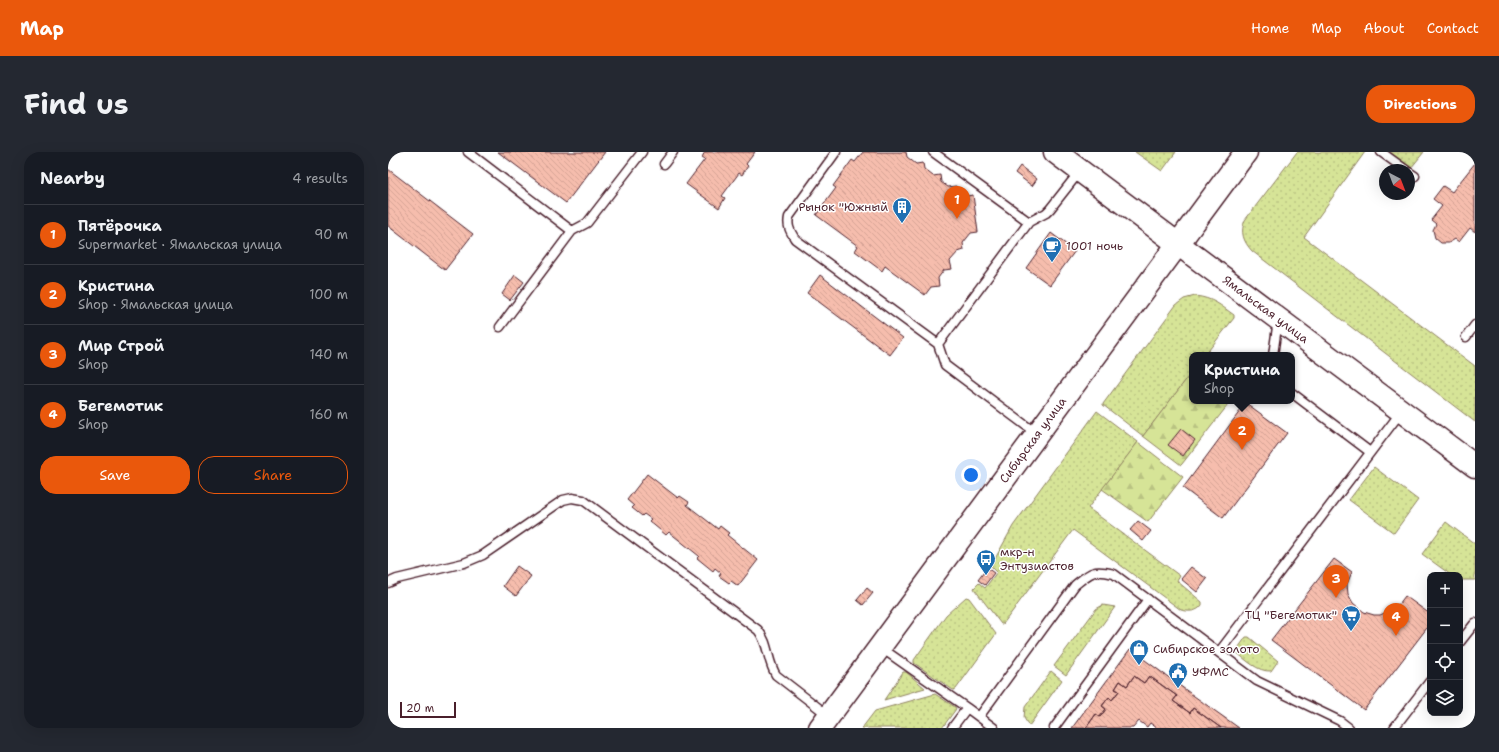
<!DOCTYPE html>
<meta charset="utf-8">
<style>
body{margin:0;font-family:"Shantell Sans",sans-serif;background:#242831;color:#f1f3f6}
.controls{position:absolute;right:12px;bottom:12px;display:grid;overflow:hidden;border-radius:8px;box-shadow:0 4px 16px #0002}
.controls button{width:36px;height:36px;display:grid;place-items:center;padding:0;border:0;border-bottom:1px solid #363941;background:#171b24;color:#f1f3f6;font:20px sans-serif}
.compass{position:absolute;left:991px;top:12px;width:36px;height:36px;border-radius:50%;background:#171b24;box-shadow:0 4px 16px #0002;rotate:138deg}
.scale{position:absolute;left:12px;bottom:10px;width:56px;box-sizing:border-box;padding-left:4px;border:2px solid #4a1f2b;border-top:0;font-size:11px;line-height:14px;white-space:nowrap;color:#4a1f2b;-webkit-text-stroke:3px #fff;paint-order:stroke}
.you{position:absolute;left:583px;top:323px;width:14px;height:14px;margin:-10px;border:3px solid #fff;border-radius:50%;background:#1a73e8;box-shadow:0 0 0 6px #1a73e833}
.badge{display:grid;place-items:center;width:26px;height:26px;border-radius:50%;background:#ea580c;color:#fff;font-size:13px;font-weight:700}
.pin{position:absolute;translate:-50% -33px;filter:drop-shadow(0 1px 2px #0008)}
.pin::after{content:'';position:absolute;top:21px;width:14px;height:12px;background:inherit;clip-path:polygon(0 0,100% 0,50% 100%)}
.popup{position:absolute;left:801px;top:200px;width:106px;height:52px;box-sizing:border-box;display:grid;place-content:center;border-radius:8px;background:#171b24;filter:drop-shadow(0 1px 3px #0005);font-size:13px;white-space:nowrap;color:#9ea1a6}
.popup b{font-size:15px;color:#f1f3f6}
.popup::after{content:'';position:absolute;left:50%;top:100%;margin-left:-8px;border:8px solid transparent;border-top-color:#171b24}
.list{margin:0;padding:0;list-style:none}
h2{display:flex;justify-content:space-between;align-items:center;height:52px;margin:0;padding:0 16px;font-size:17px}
h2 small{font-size:13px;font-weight:400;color:#9ea1a6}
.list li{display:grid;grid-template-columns:26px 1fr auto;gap:12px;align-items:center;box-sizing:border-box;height:60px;padding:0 16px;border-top:1px solid #363941}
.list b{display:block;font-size:15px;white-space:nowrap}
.list p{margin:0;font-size:13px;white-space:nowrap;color:#9ea1a6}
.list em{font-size:13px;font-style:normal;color:#9ea1a6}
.actions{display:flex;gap:8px;padding:12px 16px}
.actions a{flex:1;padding:9px 0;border:1px solid #ea580c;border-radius:16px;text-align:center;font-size:14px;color:#ea580c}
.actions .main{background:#ea580c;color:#fff}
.icon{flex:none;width:22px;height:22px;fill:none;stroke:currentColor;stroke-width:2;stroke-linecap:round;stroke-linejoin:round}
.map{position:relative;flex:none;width:1087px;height:576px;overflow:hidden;border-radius:16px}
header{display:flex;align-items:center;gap:24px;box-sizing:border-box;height:56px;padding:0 20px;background:#ea580c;color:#fff}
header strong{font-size:19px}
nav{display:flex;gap:22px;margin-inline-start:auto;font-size:14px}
.intro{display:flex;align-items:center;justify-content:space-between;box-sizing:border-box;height:96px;padding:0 24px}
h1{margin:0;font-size:28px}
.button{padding:10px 18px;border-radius:16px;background:#ea580c;color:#fff;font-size:14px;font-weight:700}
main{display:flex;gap:24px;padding:0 24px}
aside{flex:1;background:#171b24;border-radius:16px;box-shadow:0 4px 16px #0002}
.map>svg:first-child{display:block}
.grass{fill:url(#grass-dots);stroke:#908261}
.forest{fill:url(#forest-firs);stroke:#908261}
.building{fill:url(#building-back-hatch);stroke:#4a1f2b}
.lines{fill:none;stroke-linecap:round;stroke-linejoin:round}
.lane-casing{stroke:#4a1f2b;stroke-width:11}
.secondary-casing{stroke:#4a1f2b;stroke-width:25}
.lane{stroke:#fff;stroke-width:8}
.secondary{stroke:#fff;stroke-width:22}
.labels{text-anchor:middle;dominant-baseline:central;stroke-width:3;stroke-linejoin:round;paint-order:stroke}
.poi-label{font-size:12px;fill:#4a1f2b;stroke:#fff;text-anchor:start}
.street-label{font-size:12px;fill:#4a1f2b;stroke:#fff}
</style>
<header>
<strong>Map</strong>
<nav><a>Home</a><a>Map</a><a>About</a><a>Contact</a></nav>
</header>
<div class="intro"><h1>Find us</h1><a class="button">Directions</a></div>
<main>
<aside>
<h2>Nearby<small>4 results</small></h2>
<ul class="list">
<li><span class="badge">1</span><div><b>Пятёрочка</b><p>Supermarket · Ямальская улица</p></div><em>90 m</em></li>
<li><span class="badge">2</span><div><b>Кристина</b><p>Shop · Ямальская улица</p></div><em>100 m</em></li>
<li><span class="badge">3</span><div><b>Мир Строй</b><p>Shop</p></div><em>140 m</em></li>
<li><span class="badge">4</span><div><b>Бегемотик</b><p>Shop</p></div><em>160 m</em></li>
</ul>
<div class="actions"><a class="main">Save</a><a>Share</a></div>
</aside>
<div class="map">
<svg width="1087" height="576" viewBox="0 0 1087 576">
<defs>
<pattern id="grass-dots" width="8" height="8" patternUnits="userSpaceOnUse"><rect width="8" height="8" fill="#d6e497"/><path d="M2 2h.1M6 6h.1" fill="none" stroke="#b9c382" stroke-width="1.8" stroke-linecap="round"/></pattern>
<pattern id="forest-firs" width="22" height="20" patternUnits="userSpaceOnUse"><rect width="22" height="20" fill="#d6e497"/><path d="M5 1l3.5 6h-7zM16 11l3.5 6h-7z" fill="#b9c382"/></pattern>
<pattern id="building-back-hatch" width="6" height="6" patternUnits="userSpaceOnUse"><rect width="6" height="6" fill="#f6bdad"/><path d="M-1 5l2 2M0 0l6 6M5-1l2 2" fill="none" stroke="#d4a295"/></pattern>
</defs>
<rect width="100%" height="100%" fill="#fff"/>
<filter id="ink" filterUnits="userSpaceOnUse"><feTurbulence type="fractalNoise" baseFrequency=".025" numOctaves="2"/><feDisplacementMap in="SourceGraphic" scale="8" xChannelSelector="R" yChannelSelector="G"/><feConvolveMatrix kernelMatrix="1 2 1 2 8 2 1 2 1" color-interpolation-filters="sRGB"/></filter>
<g filter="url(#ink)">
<path class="grass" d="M 747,0 L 788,0 L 774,19 Z
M 909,0 L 977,0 L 916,85 L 1087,214 L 1087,270 L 864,99 C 855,89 852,80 857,68 Z
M 1001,0 L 1036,0 L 1023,16 Z
M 807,144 C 825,146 832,153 846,163 L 846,166 L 817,203 L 804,203 L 804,220 L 755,284 L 715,253 L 715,252 L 788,153 L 796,147 Z
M 709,259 L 750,290 L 700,356 L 792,424 L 789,429 L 814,450 L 814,453 C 809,460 801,460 793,458 L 685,378 L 615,472 L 613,472 L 587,438 L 586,436 L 591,431 L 597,436 L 609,420 L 603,414 L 625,374 Z
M 986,315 L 1030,348 L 1006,381 L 961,348 Z
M 1058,370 L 1087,392 L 1087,428 L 1072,428 L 1072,423 L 1063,423 L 1034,402 Z
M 578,445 L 581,446 L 608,482 L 568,537 L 565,538 L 526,511 L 526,508 L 558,463 Z
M 715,453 L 727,455 L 678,523 L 666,514 L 708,457 Z
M 858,485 L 861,485 L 890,509 L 883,519 C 870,520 858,508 848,500 L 848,499 Z
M 663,519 L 674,528 L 641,574 L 636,566 L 637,555 Z
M 515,520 L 518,520 L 537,536 L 496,548 Z
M 547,542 L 567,555 L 568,557 L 554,576 L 474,576 L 487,559 Z"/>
<path class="forest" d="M 804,220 L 804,249 L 843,249 L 794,312 L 793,313 L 755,284 Z
M 750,290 L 795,325 L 760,370 L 714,337 Z"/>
<path class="building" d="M 110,0 L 217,0 L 178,51 Z
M 317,0 L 367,0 L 358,12 L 360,14 L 354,23 L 351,21 L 334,44 L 337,46 L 331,56 L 298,32 L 317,7 L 314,5 Z
M 475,0 L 518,0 L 519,5 L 528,12 L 535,11 L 536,17 L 545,24 L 552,23 L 553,30 L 560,35 L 568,34 L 570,42 L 573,45 L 585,43 L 590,80 L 583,81 L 575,91 L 576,98 L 570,100 L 562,109 L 564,117 L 556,118 L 550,126 L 551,134 L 543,135 L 537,143 L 497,114 L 494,119 L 467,99 L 470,94 L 428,63 L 448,36 L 445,34 L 464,8 L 467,10 Z
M 1087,11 L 1087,80 L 1082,76 L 1071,90 L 1067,87 L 1061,91 L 1053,91 L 1047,86 L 1045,78 L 1048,72 L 1043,68 L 1054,54 L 1045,47 L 1055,34 L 1064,40 Z
M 632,14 L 649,27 L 644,34 L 627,21 Z
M 0,17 L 85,82 L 57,118 L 0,74 Z
M 663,81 L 687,99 L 662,133 L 638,116 Z
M 127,123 L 136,130 L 122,148 L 114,142 Z
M 432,123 L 515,186 L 502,203 L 419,141 Z
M 858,251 L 899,281 L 835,366 L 795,336 Z
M 793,277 L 807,288 L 795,304 L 780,293 Z
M 259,322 L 290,346 L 292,344 L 301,350 L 299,353 L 330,377 L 332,374 L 341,381 L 339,383 L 370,408 L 350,434 L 343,429 L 341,431 L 331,424 L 333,421 L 327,416 L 325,419 L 309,406 L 311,404 L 281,380 L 278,383 L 261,369 L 263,367 L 256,362 L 254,364 L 244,356 L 246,354 L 239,348 Z
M 750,369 L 763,379 L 755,389 L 742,378 Z
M 946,407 L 964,420 L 959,432 L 960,442 L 965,451 L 976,460 L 986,463 L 992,463 L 999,460 L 1011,452 L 1017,444 L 1042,462 L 1042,472 L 976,558 L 883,488 Z
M 129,414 L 143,424 L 128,444 L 115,434 Z
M 803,415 L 819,427 L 809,440 L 793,427 Z
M 599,416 L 606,421 L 597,433 L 590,428 Z
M 479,436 L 485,441 L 475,453 L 469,448 Z
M 742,497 L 806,544 L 851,576 L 833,576 L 805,556 L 802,561 L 785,549 L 789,544 L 761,524 L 756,531 L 746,524 L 739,534 L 732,529 L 727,537 L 731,539 L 724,548 L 721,545 L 714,554 L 718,557 L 712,565 L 708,562 L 698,576 L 684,576 Z
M 746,524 L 756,531 L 761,524 L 789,544 L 785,549 L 802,561 L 805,556 L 833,576 L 769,576 L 762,571 L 759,575 L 751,569 L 745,576 L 698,576 L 708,562 L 712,565 L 718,557 L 714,554 L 721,545 L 724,548 L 731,539 L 727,537 L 732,529 L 739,534 Z"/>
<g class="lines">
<defs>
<path id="lane" d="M 80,0 L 184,79 L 112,175
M 448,0 L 401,65 C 399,74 402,79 407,87 L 550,192
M 545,0 L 641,70
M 993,0 L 1018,18
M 276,12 L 285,0
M 1021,20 L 1027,24
M 184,79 L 199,71 L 254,0
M 1078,185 L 1087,173
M 885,203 L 890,168
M 904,241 L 982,300
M 649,282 L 557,213 L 550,192 L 641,70 L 658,61 L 662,57 L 692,19
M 0,431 L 9,427 L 76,411 L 95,403 L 175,348 L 184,346 L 195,348 L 370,478 C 381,491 379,509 388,523 L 441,564
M 1072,490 L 1087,471
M 492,495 L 579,556 L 564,576
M 831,500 L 1013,260
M 579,556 L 606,576
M 591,565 L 687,433 C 703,420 705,417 726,422 L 869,529 L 952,569 L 961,576
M 666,576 L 760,447
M 1006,576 L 1042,529"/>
<g id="secondary">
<path id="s1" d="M 667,0 L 1087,314"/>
<path id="s2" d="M 432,576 L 858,0"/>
</g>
</defs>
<use href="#lane" class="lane-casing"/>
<use href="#secondary" class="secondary-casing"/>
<use href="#lane" class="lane"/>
<use href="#secondary" class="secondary"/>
</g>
</g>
<defs>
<symbol id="building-pin" viewBox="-11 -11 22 30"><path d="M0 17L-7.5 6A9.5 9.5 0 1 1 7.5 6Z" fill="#1f6fb2" stroke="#fff"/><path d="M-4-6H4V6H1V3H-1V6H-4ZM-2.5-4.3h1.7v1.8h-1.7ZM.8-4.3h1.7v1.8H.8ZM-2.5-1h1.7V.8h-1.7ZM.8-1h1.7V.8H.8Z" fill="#fff"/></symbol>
<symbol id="cafe-pin" viewBox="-11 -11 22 30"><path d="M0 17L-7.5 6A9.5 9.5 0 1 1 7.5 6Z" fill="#1f6fb2" stroke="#fff"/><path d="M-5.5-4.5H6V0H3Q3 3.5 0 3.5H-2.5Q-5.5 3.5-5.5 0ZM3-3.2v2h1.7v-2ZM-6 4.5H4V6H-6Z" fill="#fff"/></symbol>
<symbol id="bus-pin" viewBox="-11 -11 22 30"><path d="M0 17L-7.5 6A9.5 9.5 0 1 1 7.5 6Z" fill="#1f6fb2" stroke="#fff"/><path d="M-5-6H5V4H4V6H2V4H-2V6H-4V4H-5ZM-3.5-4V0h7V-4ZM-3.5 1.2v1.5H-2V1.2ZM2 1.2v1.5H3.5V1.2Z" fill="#fff"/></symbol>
<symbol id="supermarket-pin" viewBox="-11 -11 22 30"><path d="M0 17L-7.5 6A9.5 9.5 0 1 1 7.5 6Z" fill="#1f6fb2" stroke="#fff"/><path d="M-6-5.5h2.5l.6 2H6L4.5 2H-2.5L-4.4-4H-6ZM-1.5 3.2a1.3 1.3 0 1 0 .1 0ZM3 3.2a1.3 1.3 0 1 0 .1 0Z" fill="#fff"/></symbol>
<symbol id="shop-pin" viewBox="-11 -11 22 30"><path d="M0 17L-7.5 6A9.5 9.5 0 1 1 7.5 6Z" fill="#1f6fb2" stroke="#fff"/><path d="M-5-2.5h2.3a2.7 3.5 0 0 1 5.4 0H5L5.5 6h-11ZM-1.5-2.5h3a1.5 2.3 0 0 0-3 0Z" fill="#fff"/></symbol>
<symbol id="civic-pin" viewBox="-11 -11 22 30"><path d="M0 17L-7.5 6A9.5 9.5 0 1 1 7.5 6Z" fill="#1f6fb2" stroke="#fff"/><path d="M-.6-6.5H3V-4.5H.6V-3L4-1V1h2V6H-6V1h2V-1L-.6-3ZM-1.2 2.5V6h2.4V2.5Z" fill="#fff"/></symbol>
</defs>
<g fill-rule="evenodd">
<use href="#building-pin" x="503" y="44" width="22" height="30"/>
<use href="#cafe-pin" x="653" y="83" width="22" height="30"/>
<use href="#bus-pin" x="587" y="396" width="22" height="30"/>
<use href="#supermarket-pin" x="952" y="452" width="22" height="30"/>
<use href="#shop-pin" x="740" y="486" width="22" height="30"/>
<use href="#civic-pin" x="779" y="509" width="22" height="30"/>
</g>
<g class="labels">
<g class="poi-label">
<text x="500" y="55" text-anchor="end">Рынок "Южный</text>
<text x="678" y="94">1001 ночь</text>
<text x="612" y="400">мкр-н<tspan x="612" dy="14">Энтузиастов</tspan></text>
<text x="949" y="463" text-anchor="end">ТЦ "Бегемотик"</text>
<text x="765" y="497">Сибирское золото</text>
<text x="804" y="520">УФМС</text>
</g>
<g class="street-label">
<text stroke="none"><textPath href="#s1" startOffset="263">Ямальская улица</textPath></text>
<text stroke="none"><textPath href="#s2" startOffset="358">Сибирская улица</textPath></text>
</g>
</g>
</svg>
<div class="controls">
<button>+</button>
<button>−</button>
<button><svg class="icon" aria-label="locate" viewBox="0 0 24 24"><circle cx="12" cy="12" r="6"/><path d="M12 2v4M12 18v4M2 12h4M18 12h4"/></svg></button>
<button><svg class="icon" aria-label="layers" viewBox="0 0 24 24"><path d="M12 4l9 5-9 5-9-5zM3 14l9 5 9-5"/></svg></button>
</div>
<svg class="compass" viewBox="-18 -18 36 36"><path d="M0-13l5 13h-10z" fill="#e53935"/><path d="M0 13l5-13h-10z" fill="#9ea1a6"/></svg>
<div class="scale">20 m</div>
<div class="you"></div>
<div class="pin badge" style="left:569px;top:67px">1</div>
<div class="pin badge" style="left:854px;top:298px">2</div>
<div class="popup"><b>Кристина</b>Shop</div>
<div class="pin badge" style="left:948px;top:446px">3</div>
<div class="pin badge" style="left:1008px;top:484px">4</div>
</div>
</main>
